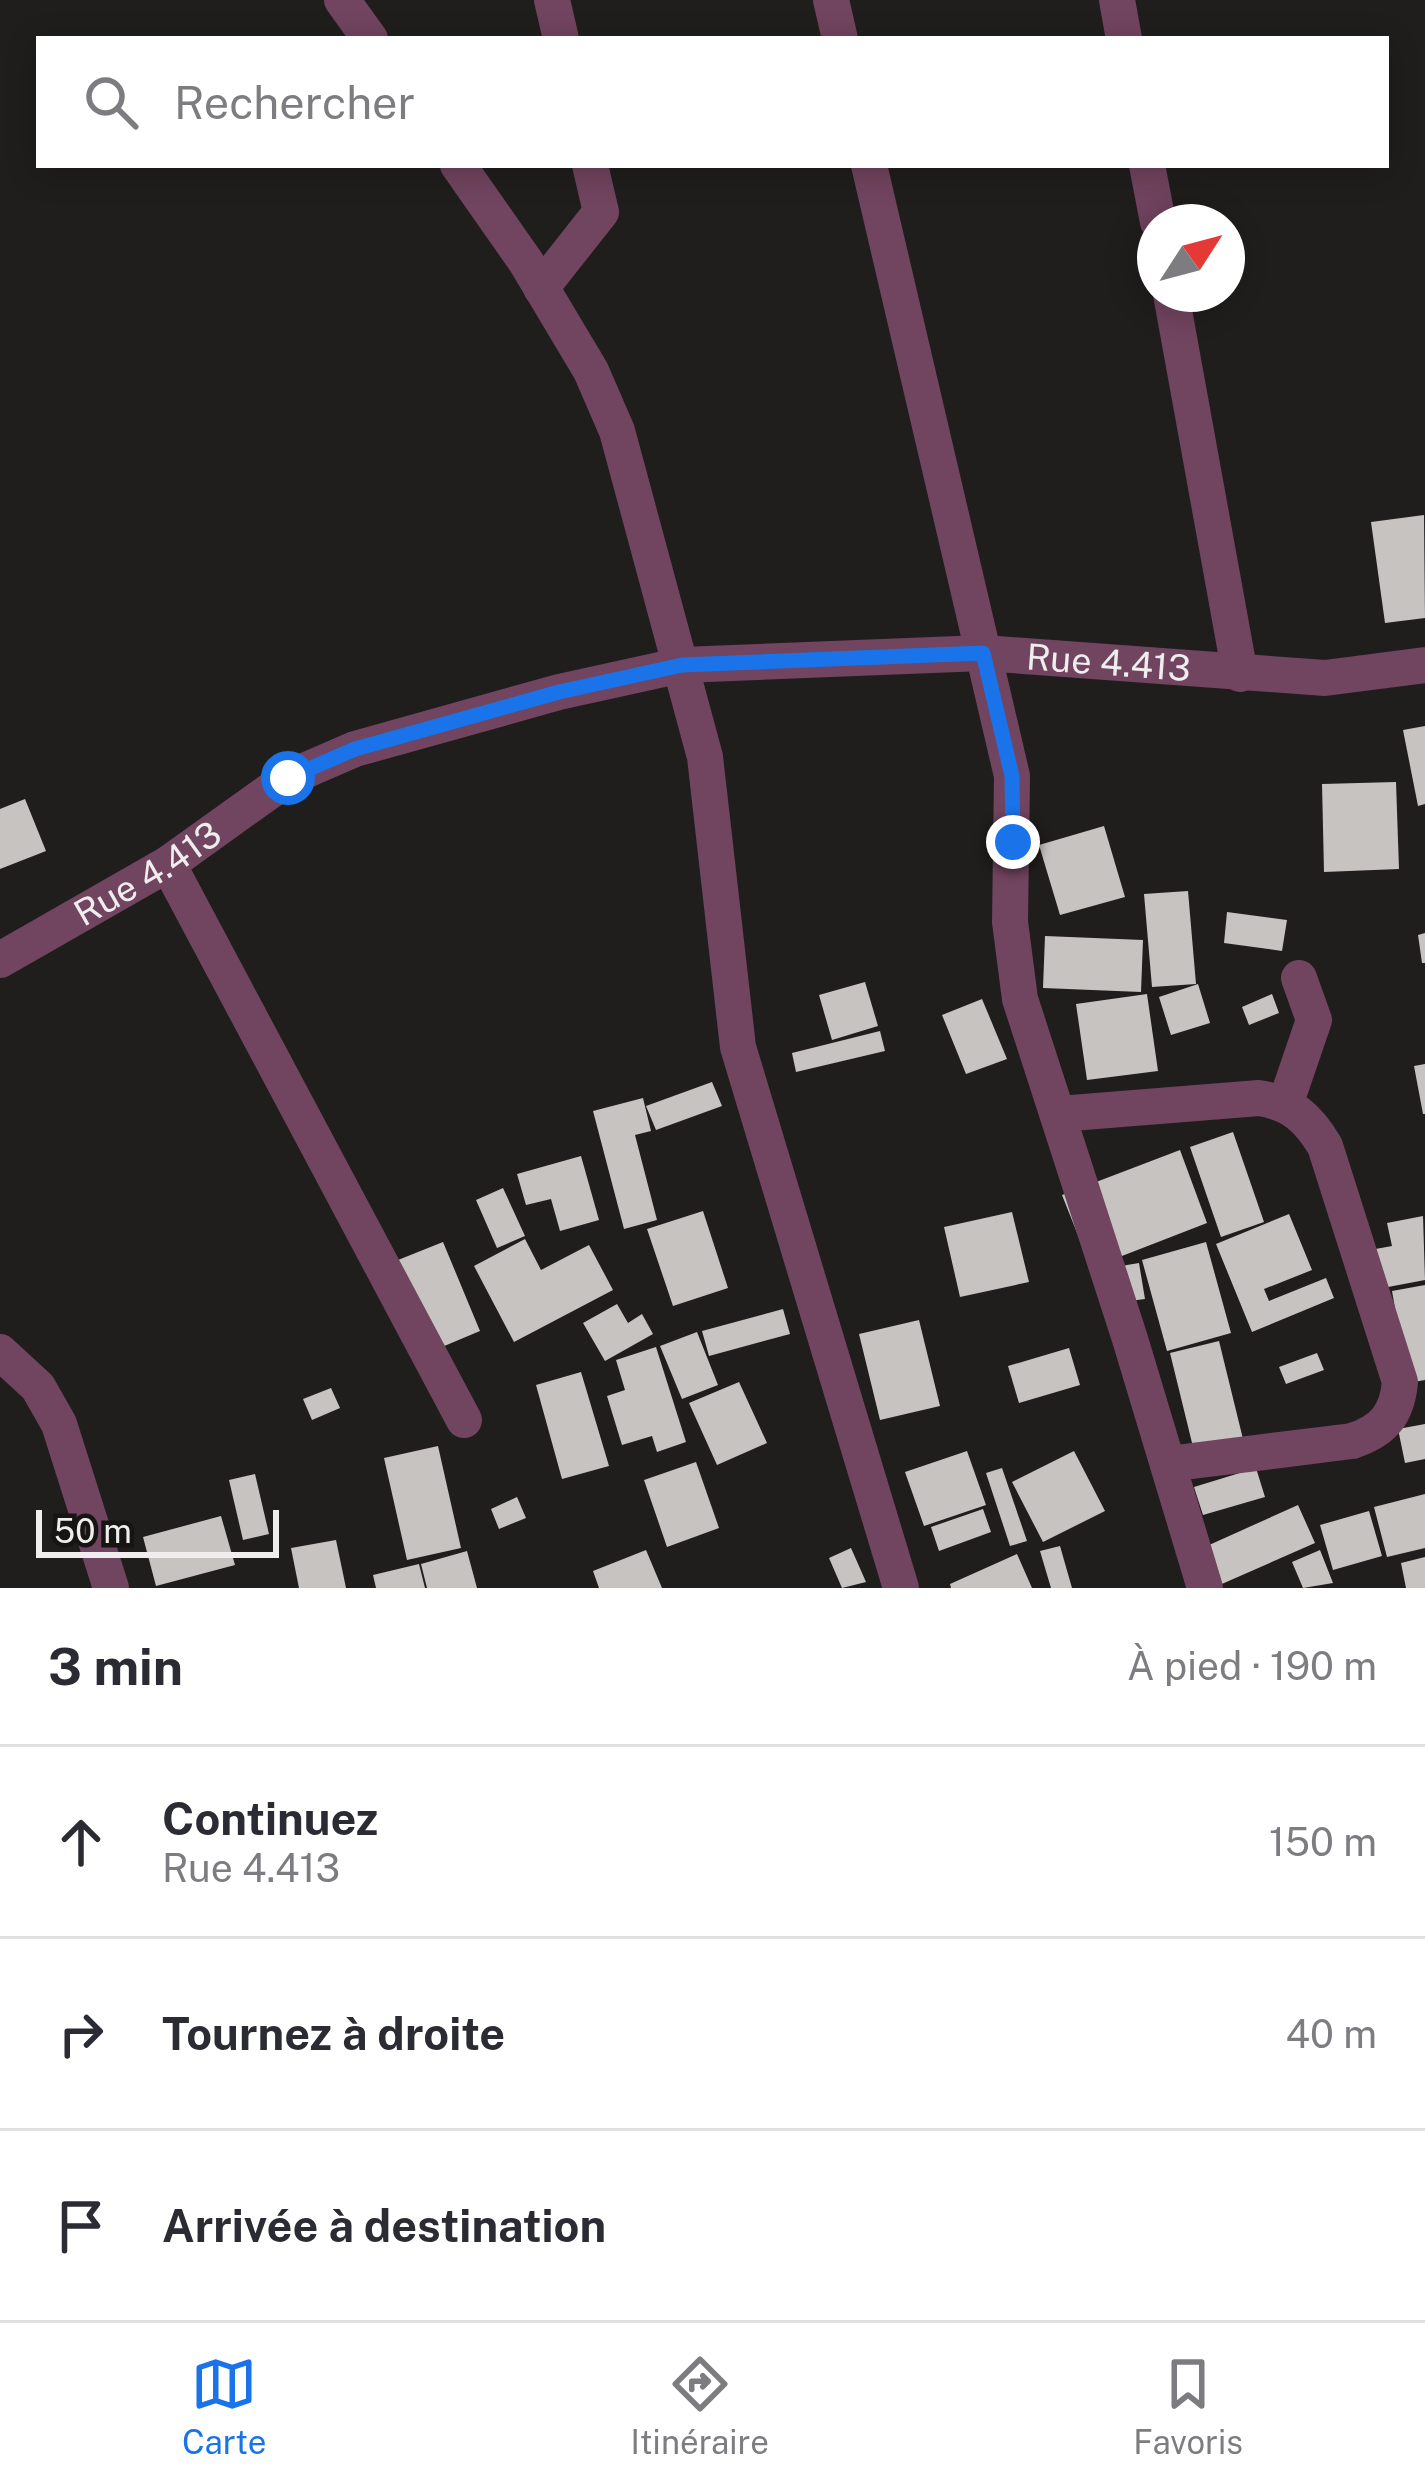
<!DOCTYPE html>
<html lang="fr">
<meta charset="utf-8">
<style>
body{margin:0;font-family:"Public Sans",sans-serif;background:#f7f7f7;color:#2b2b33}
.compass{position:absolute;left:1137px;top:204px;width:108px;height:108px;border-radius:50%;background:#fff;box-shadow:0 6px 30px #0003;rotate:54deg}
.scale{position:absolute;left:36px;bottom:30px;width:243px;box-sizing:border-box;padding-left:12px;border:6px solid #efeded;border-top:0;font-size:33px;line-height:42px;white-space:nowrap;color:#efeded;-webkit-text-stroke:9px #171414;paint-order:stroke}
.stop{position:absolute;width:36px;height:36px;margin:-27px;border:9px solid #1a73e8;border-radius:50%;background:#fff}
.stop.end{background:#1a73e8;border-color:#fff;box-shadow:0 3px 12px #0008}
.list{margin:0;padding:0;list-style:none}
h2{display:flex;justify-content:space-between;align-items:center;height:156px;margin:0;padding:0 48px;font-size:51px}
h2 small{font-size:39px;font-weight:400;color:#7c7c81}
.list li{display:grid;grid-template-columns:78px 1fr auto;gap:36px;align-items:center;box-sizing:border-box;height:192px;padding:0 48px;border-top:3px solid #e1e1e2}
.list b{display:block;font-size:45px;white-space:nowrap}
.list p{margin:0;font-size:39px;white-space:nowrap;color:#7c7c81}
.list em{font-size:39px;font-style:normal;color:#7c7c81}
.icon{flex:none;width:66px;height:66px;fill:none;stroke:currentColor;stroke-width:2;stroke-linecap:round;stroke-linejoin:round}
.map{position:relative;flex:none;width:1425px;height:1588px;overflow:hidden}
.search{position:absolute;background:#fff;box-shadow:0 6px 30px #0003;left:36px;right:36px;top:36px;height:132px;display:flex;align-items:center;gap:30px;box-sizing:border-box;padding:0 42px;border-radius:0px;color:#7c7c81;font-size:45px}
.sheet{height:732px;background:#fff}
nav{display:flex;justify-content:space-around;align-items:center;box-sizing:border-box;height:168px;border-top:3px solid #e1e1e2;background:#fff;font-size:33px;color:#7c7c81}
nav a{display:grid;justify-items:center;gap:6px}
nav .on{color:#1a73e8}
.map>svg:first-child{display:block}
.building{fill:#c6c3c1}
.lines{fill:none;stroke-linecap:round;stroke-linejoin:round}
.minor{stroke:#71445f;stroke-width:36}
.route{stroke:#1a73e8;stroke-width:15}
.labels{text-anchor:middle;dominant-baseline:central;stroke-width:12;stroke-linejoin:round;paint-order:stroke}
.street-label{font-size:36px;fill:#efeded;stroke:#171414}
</style>
<div class="map">
<svg width="1425" height="1588" viewBox="0 0 1425 1588">
<rect width="100%" height="100%" fill="#201d1d"/>
<path class="building" d="M 1424,515 L 1425,618 L 1385,623 L 1371,522 Z
M 1425,726 L 1425,804 L 1418,806 L 1403,730 Z
M 1396,782 L 1399,869 L 1324,872 L 1322,784 Z
M 25,799 L 46,851 L 0,869 L 0,809 Z
M 1104,826 L 1125,897 L 1060,915 L 1039,845 Z
M 1188,891 L 1196,984 L 1152,987 L 1144,894 Z
M 1227,912 L 1287,920 L 1282,951 L 1224,943 Z
M 1425,933 L 1425,963 L 1422,963 L 1418,935 Z
M 1045,936 L 1143,940 L 1141,992 L 1043,988 Z
M 865,982 L 878,1026 L 832,1040 L 819,995 Z
M 1198,984 L 1210,1023 L 1171,1035 L 1159,997 Z
M 1147,994 L 1158,1071 L 1087,1080 L 1076,1004 Z
M 1272,994 L 1279,1013 L 1249,1025 L 1242,1007 Z
M 982,999 L 1007,1059 L 966,1074 L 942,1015 Z
M 880,1031 L 885,1051 L 796,1072 L 792,1053 Z
M 1425,1064 L 1425,1114 L 1423,1114 L 1414,1066 Z
M 712,1082 L 722,1106 L 656,1130 L 646,1106 Z
M 643,1098 L 651,1131 L 635,1135 L 657,1220 L 624,1229 L 593,1111 Z
M 1233,1132 L 1264,1222 L 1221,1237 L 1190,1147 Z
M 1180,1150 L 1207,1223 L 1091,1268 L 1062,1195 Z
M 581,1156 L 599,1220 L 560,1231 L 551,1199 L 526,1205 L 517,1174 Z
M 503,1188 L 525,1236 L 497,1248 L 476,1200 Z
M 703,1211 L 728,1288 L 673,1306 L 647,1229 Z
M 1012,1212 L 1029,1282 L 960,1297 L 944,1227 Z
M 1289,1214 L 1312,1270 L 1264,1289 L 1269,1301 L 1326,1278 L 1334,1298 L 1252,1332 L 1216,1244 Z
M 1423,1216 L 1425,1280 L 1367,1291 L 1359,1252 L 1392,1246 L 1387,1223 Z
M 525,1239 L 541,1270 L 589,1245 L 613,1290 L 514,1342 L 474,1266 Z
M 443,1242 L 480,1331 L 430,1352 L 393,1262 Z
M 1206,1242 L 1231,1333 L 1167,1351 L 1142,1260 Z
M 1139,1263 L 1145,1299 L 1114,1303 L 1109,1268 Z
M 1425,1285 L 1425,1380 L 1396,1385 L 1404,1360 L 1392,1291 Z
M 617,1304 L 628,1323 L 642,1314 L 653,1334 L 605,1361 L 583,1323 Z
M 783,1309 L 790,1334 L 709,1356 L 702,1331 Z
M 919,1320 L 940,1406 L 880,1420 L 859,1334 Z
M 697,1332 L 718,1385 L 682,1399 L 660,1346 Z
M 1219,1341 L 1243,1439 L 1194,1451 L 1170,1353 Z
M 656,1347 L 686,1442 L 657,1452 L 652,1436 L 622,1445 L 607,1396 L 625,1390 L 616,1360 Z
M 1069,1348 L 1080,1385 L 1019,1403 L 1008,1366 Z
M 1317,1353 L 1324,1370 L 1286,1384 L 1279,1367 Z
M 581,1372 L 609,1466 L 562,1479 L 536,1385 Z
M 739,1382 L 767,1443 L 717,1465 L 689,1403 Z
M 331,1388 L 340,1408 L 312,1420 L 303,1399 Z
M 1425,1424 L 1425,1459 L 1405,1463 L 1398,1429 Z
M 438,1446 L 461,1548 L 407,1560 L 384,1458 Z
M 967,1451 L 986,1505 L 924,1526 L 905,1472 Z
M 1074,1451 L 1105,1511 L 1043,1542 L 1012,1482 Z
M 696,1462 L 719,1528 L 667,1547 L 644,1480 Z
M 1002,1468 L 1027,1541 L 1010,1546 L 986,1473 Z
M 1256,1468 L 1265,1497 L 1203,1515 L 1194,1487 Z
M 255,1474 L 269,1534 L 243,1540 L 229,1480 Z
M 1425,1494 L 1425,1548 L 1387,1557 L 1374,1507 Z
M 517,1497 L 526,1518 L 499,1529 L 491,1509 Z
M 1298,1505 L 1315,1543 L 1215,1587 L 1198,1550 Z
M 983,1509 L 991,1532 L 939,1551 L 931,1527 Z
M 1369,1511 L 1382,1556 L 1333,1570 L 1320,1525 Z
M 221,1516 L 235,1565 L 156,1586 L 143,1537 Z
M 336,1540 L 346,1588 L 299,1588 L 291,1548 Z
M 1060,1546 L 1072,1588 L 1051,1588 L 1040,1551 Z
M 851,1548 L 866,1582 L 842,1588 L 829,1558 Z
M 646,1550 L 662,1588 L 599,1588 L 593,1571 Z
M 1320,1550 L 1333,1583 L 1303,1588 L 1292,1562 Z
M 467,1551 L 477,1588 L 427,1588 L 421,1564 Z
M 1017,1554 L 1032,1588 L 951,1588 L 950,1584 Z
M 1425,1557 L 1425,1588 L 1406,1588 L 1401,1563 Z
M 419,1564 L 425,1588 L 376,1588 L 373,1575 Z"/>
<g class="lines">
<g class="minor">
<path d="M 342,0 L 370,39"/>
<path d="M 552,0 L 561,39"/>
<path d="M 831,0 L 840,39"/>
<path d="M 1117,0 L 1124,39"/>
<path d="M 458,165 L 526,262 L 591,371 L 617,431 L 705,757 L 738,1047 L 901,1588"/>
<path d="M 869,165 L 1012,776 L 1010,922 L 1020,999 L 1130,1339 L 1205,1588"/>
<path d="M 1147,165 L 1158,222"/>
<path d="M 541,288 L 601,212 L 590,165"/>
<path d="M 1171,294 L 1240,674"/>
<path d="M 168,864 L 464,1420"/>
<path id="s1" d="M 0,960 L 168,864 L 288,778 L 355,749 L 559,692 L 682,665 L 983,653 L 1325,678 L 1425,665"/>
<path d="M 1286,1102 L 1314,1020 L 1299,978"/>
<path d="M 1059,1114 L 1259,1098 C 1292,1103 1308,1118 1325,1146 L 1400,1382 C 1397,1415 1383,1431 1352,1441 L 1168,1464"/>
<path d="M 0,1352 L 38,1387 L 59,1424 L 111,1588"/>
</g>
</g>
<g class="lines">
<path class="route" d="M 288,778 L 355,749 L 559,692 L 682,665 L 983,653 L 1012,776 L 1013,842"/>
</g>
<g class="labels">
<g class="street-label">
<text stroke="none"><textPath href="#s1" startOffset="1179">Rue 4.413</textPath></text>
<text stroke="none"><textPath href="#s1" startOffset="171">Rue 4.413</textPath></text>
</g>
</g>
</svg>
<svg class="compass" viewBox="-18 -18 36 36"><path d="M0-13l5 13h-10z" fill="#e53935"/><path d="M0 13l5-13h-10z" fill="#7c7c81"/></svg>
<div class="scale">50 m</div>
<div class="stop" style="left:288px;top:778px"></div>
<div class="stop end" style="left:1013px;top:842px"></div>
<div class="search"><svg class="icon" aria-label="search" viewBox="0 0 24 24"><circle cx="10" cy="10" r="6"/><path d="M15 15l6 6"/></svg>Rechercher</div>
</div>
<section class="sheet">
<h2>3 min<small>À pied · 190 m</small></h2>
<ul class="list">
<li><svg class="icon" aria-label="ahead" viewBox="0 0 24 24"><path d="M12 20V5M6 11l6-6 6 6"/></svg><div><b>Continuez</b><p>Rue 4.413</p></div><em>150 m</em></li>
<li><svg class="icon" aria-label="right" viewBox="0 0 24 24"><path d="M7 20v-9h11M14 6l5 5-5 5"/></svg><div><b>Tournez à droite</b></div><em>40 m</em></li>
<li><svg class="icon" aria-label="arrive" viewBox="0 0 24 24"><path d="M6 21V4h12l-3 4 3 4H6"/></svg><div><b>Arrivée à destination</b></div></li>
</ul>
</section>
<nav>
<a class="on"><svg class="icon" aria-label="map" viewBox="0 0 24 24"><path d="M3 6l6-2 6 2 6-2v14l-6 2-6-2-6 2zM9 4v14M15 6v14"/></svg>Carte</a>
<a><svg class="icon" aria-label="directions" viewBox="0 0 24 24"><path d="M12 3l9 9-9 9-9-9zM9 14v-3h6M13 9l2 2-2 2"/></svg>Itinéraire</a>
<a><svg class="icon" aria-label="saved" viewBox="0 0 24 24"><path d="M7 4h10v16l-5-4-5 4z"/></svg>Favoris</a>
</nav>
